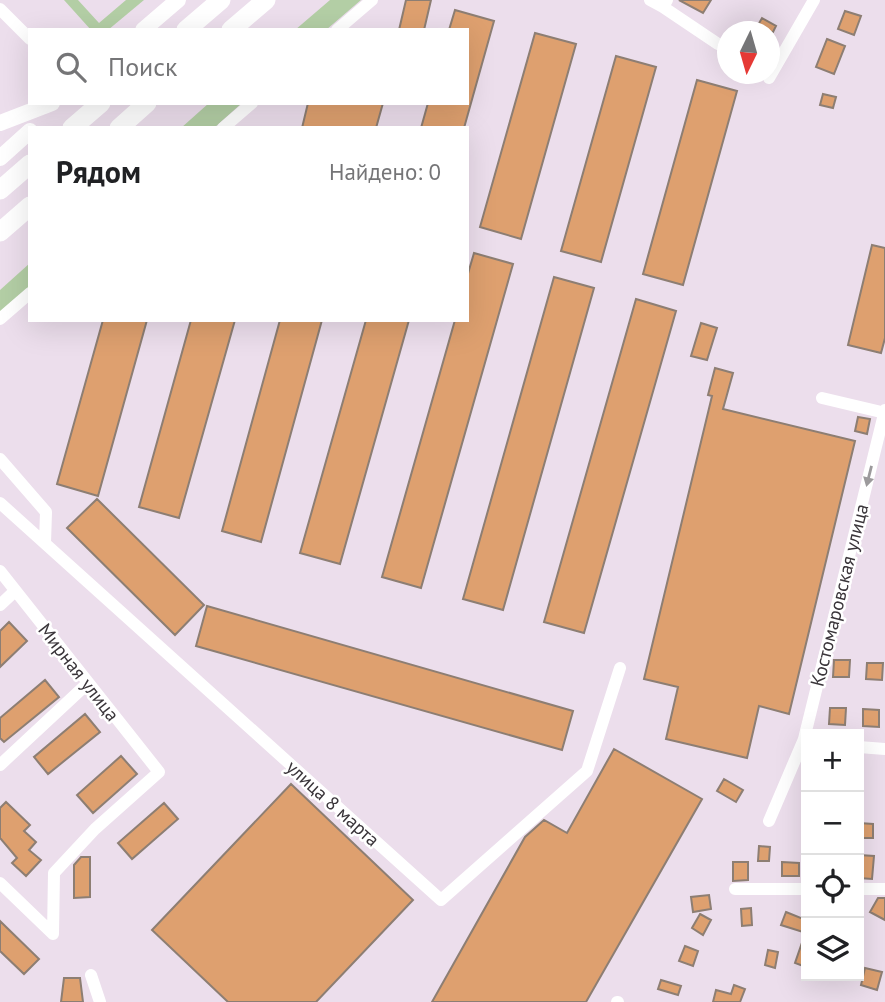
<!DOCTYPE html>
<html lang="ru">
<meta charset="utf-8">
<style>
body{margin:0;font-family:"PT Sans",sans-serif;background:#f6f6f6;color:#202124}
.controls{position:absolute;right:21px;bottom:21px;display:grid;overflow:hidden;border-radius:0px;box-shadow:0 7px 28px #0002}
.controls button{width:63px;height:63px;display:grid;place-items:center;padding:0;border:0;border-bottom:2px solid #e0e0e0;background:#fff;color:#202124;font:35px sans-serif}
.compass{position:absolute;left:717px;top:21px;width:63px;height:63px;border-radius:50%;background:#fff;box-shadow:0 7px 28px #0002;rotate:185deg}
.list{margin:0;padding:0;list-style:none}
h2{display:flex;justify-content:space-between;align-items:center;height:91px;margin:0;padding:0 28px;font-size:30px}
h2 small{font-size:23px;font-weight:400;color:#757577}
.icon{flex:none;width:38px;height:38px;fill:none;stroke:currentColor;stroke-width:2;stroke-linecap:round;stroke-linejoin:round}
.map{position:relative;flex:none;width:885px;height:1002px;overflow:hidden}
.search{position:absolute;background:#fff;box-shadow:0 7px 28px #0002;left:28px;top:28px;width:441px;height:77px;display:flex;align-items:center;gap:18px;box-sizing:border-box;padding:0 24px;border-radius:0px;color:#757577;font-size:26px}
.panel{position:absolute;background:#fff;box-shadow:0 7px 28px #0002;left:28px;top:126px;width:441px;height:196px;border-radius:0px}
.map>svg:first-child{display:block}
.green{fill:#b3cea5}
.building{fill:#dea06f;stroke:#8d7e73;stroke-width:2}
.lines{fill:none;stroke-linecap:round;stroke-linejoin:round}
.minor{stroke:#fff;stroke-width:12}
.major{stroke:#fff;stroke-width:16}
.highway{stroke:#fff;stroke-width:19}
.oneway{fill:#9c9a9c}
.labels{text-anchor:middle;dominant-baseline:central;stroke-width:5;stroke-linejoin:round;paint-order:stroke}
.street-label{font-size:19px;fill:#3a353a;stroke:#fff}
</style>
<div class="map">
<svg width="885" height="1002" viewBox="0 0 885 1002">
<rect width="100%" height="100%" fill="#ecdeec"/>
<path class="green" d="M 64,0 L 78,0 L 99,23 L 126,0 L 144,0 L 108,30 L 91,30 Z
M 330,0 L 361,0 L 326,30 L 295,30 Z
M 209,103 L 242,103 L 214,128 L 181,128 Z
M 30,263 L 30,288 L 0,314 L 0,290 Z"/>
<path class="building" d="M 406,0 L 431,0 L 424,30 L 399,30 Z
M 679,0 L 711,0 L 703,13 Z
M 455,10 L 494,21 L 464,128 L 421,128 L 428,103 L 467,103 L 467,30 L 449,30 Z
M 845,11 L 861,16 L 854,35 L 838,29 Z
M 762,18 L 776,26 L 773,32 L 754,32 Z
M 535,33 L 576,44 L 521,239 L 480,227 Z
M 827,39 L 845,46 L 834,74 L 816,67 Z
M 616,56 L 656,67 L 601,262 L 561,251 Z
M 697,80 L 737,91 L 683,285 L 643,274 Z
M 823,94 L 836,97 L 833,108 L 820,105 Z
M 308,103 L 383,103 L 376,128 L 302,128 Z
M 872,245 L 885,248 L 885,338 L 881,353 L 848,345 Z
M 474,253 L 513,264 L 421,588 L 382,577 L 455,320 L 467,320 L 467,277 Z
M 554,277 L 594,288 L 503,610 L 463,599 Z
M 636,299 L 676,311 L 584,633 L 544,622 Z
M 103,320 L 147,320 L 98,496 L 57,484 Z
M 191,320 L 235,320 L 179,518 L 139,507 Z
M 280,320 L 322,320 L 261,542 L 222,531 Z
M 366,320 L 409,320 L 340,564 L 300,553 Z
M 701,323 L 717,328 L 707,360 L 691,356 Z
M 715,368 L 733,373 L 723,409 L 855,441 L 789,714 L 759,706 L 747,758 L 666,739 L 678,687 L 644,679 L 712,396 L 708,395 Z
M 858,417 L 870,419 L 867,434 L 855,431 Z
M 97,499 L 204,605 L 175,635 L 67,528 Z
M 207,606 L 573,711 L 562,750 L 196,646 Z
M 9,622 L 27,641 L 0,667 L 0,631 Z
M 834,660 L 850,660 L 849,677 L 833,677 Z
M 867,663 L 883,663 L 882,680 L 866,679 Z
M 45,680 L 59,697 L 4,742 L 0,738 L 0,718 Z
M 830,708 L 846,708 L 845,725 L 829,724 Z
M 863,709 L 879,710 L 879,727 L 863,726 Z
M 85,714 L 100,732 L 48,774 L 34,757 Z
M 614,749 L 702,799 L 586,1002 L 432,1002 L 525,837 L 544,820 L 567,833 Z
M 121,756 L 137,774 L 93,813 L 77,795 Z
M 724,779 L 743,790 L 736,802 L 717,791 Z
M 291,784 L 413,900 L 316,1002 L 228,1002 L 152,930 Z
M 6,802 L 30,825 L 24,831 L 36,842 L 29,850 L 41,860 L 26,876 L 12,863 L 17,858 L 0,838 L 0,808 Z
M 164,803 L 178,819 L 132,859 L 118,843 Z
M 859,823 L 873,824 L 873,838 L 859,838 Z
M 759,846 L 770,847 L 769,861 L 758,861 Z
M 859,855 L 874,856 L 872,879 L 859,878 Z
M 81,857 L 90,857 L 90,897 L 74,898 L 74,865 Z
M 733,862 L 748,862 L 748,880 L 733,881 Z
M 782,862 L 799,863 L 799,876 L 782,876 Z
M 709,895 L 711,909 L 693,912 L 691,897 Z
M 878,898 L 885,898 L 885,920 L 870,912 Z
M 751,908 L 752,925 L 742,926 L 741,909 Z
M 786,912 L 806,920 L 803,932 L 781,925 Z
M 700,914 L 711,920 L 703,935 L 692,928 Z
M 0,921 L 39,959 L 24,974 L 0,951 Z
M 805,934 L 806,934 L 806,967 L 795,963 Z
M 685,946 L 698,951 L 693,966 L 679,961 Z
M 768,950 L 778,952 L 775,968 L 765,965 Z
M 865,968 L 882,972 L 877,990 L 861,985 Z
M 64,978 L 80,978 L 83,1002 L 61,1002 Z
M 661,980 L 681,986 L 678,995 L 658,989 Z
M 734,985 L 745,989 L 740,1002 L 713,1002 L 716,990 L 731,994 Z"/>
<g class="lines">
<path class="minor" d="M 650,0 L 663,7
M 667,0 L 663,7 L 718,44
M 0,9 L 30,39
M 337,30 L 372,0
M 769,78 L 814,0
M 223,128 L 252,103
M 0,319 L 30,293
M 822,398 L 885,413
M 0,459 L 46,512 L 45,543
M 0,503 L 441,900 L 587,771 L 620,668
M 0,571 L 159,772 L 95,829 L 54,873 L 53,934
M 0,605 L 15,591
M 859,747 L 885,749
M 0,765 L 88,683
M 769,821 L 804,739 L 885,410
M 0,883 L 53,934
M 735,889 L 806,889
M 859,889 L 885,889
M 91,975 L 100,1002
M 617,1002 L 618,1002"/>
<path class="major" d="M 143,30 L 178,0
M 0,123 L 52,103
M 0,158 L 30,131"/>
<path class="highway" d="M 186,30 L 221,0
M 231,30 L 266,0
M 72,128 L 101,103
M 119,128 L 147,103
M 0,190 L 30,164
M 0,232 L 30,206"/>
</g>
<defs><path id="oneway-solid" d="M-6-.8H1V-3.2L6.5 0L1 3.2V.8H-6Z" transform="scale(1.75)"/></defs>
<use class="oneway" href="#oneway-solid" transform="translate(869 476) rotate(104)"/>
<g class="labels">
<g class="street-label">
<text transform="translate(839 595) rotate(-76)">Костомаровская улица</text>
<text transform="translate(79 672) rotate(52)">Мирная улица</text>
<text transform="translate(333 803) rotate(42)">улица 8 марта</text>
</g>
</g>
</svg>
<div class="controls">
<button>+</button>
<button>−</button>
<button><svg class="icon" aria-label="locate" viewBox="0 0 24 24"><circle cx="12" cy="12" r="6"/><path d="M12 2v4M12 18v4M2 12h4M18 12h4"/></svg></button>
<button><svg class="icon" aria-label="layers" viewBox="0 0 24 24"><path d="M12 4l9 5-9 5-9-5zM3 14l9 5 9-5"/></svg></button>
</div>
<svg class="compass" viewBox="-18 -18 36 36"><path d="M0-13l5 13h-10z" fill="#e53935"/><path d="M0 13l5-13h-10z" fill="#757577"/></svg>
<div class="search"><svg class="icon" aria-label="search" viewBox="0 0 24 24"><circle cx="10" cy="10" r="6"/><path d="M15 15l6 6"/></svg>Поиск</div>
<section class="panel">
<h2>Рядом<small>Найдено: 0</small></h2>
<ul class="list">
</ul>
</section>
</div>
